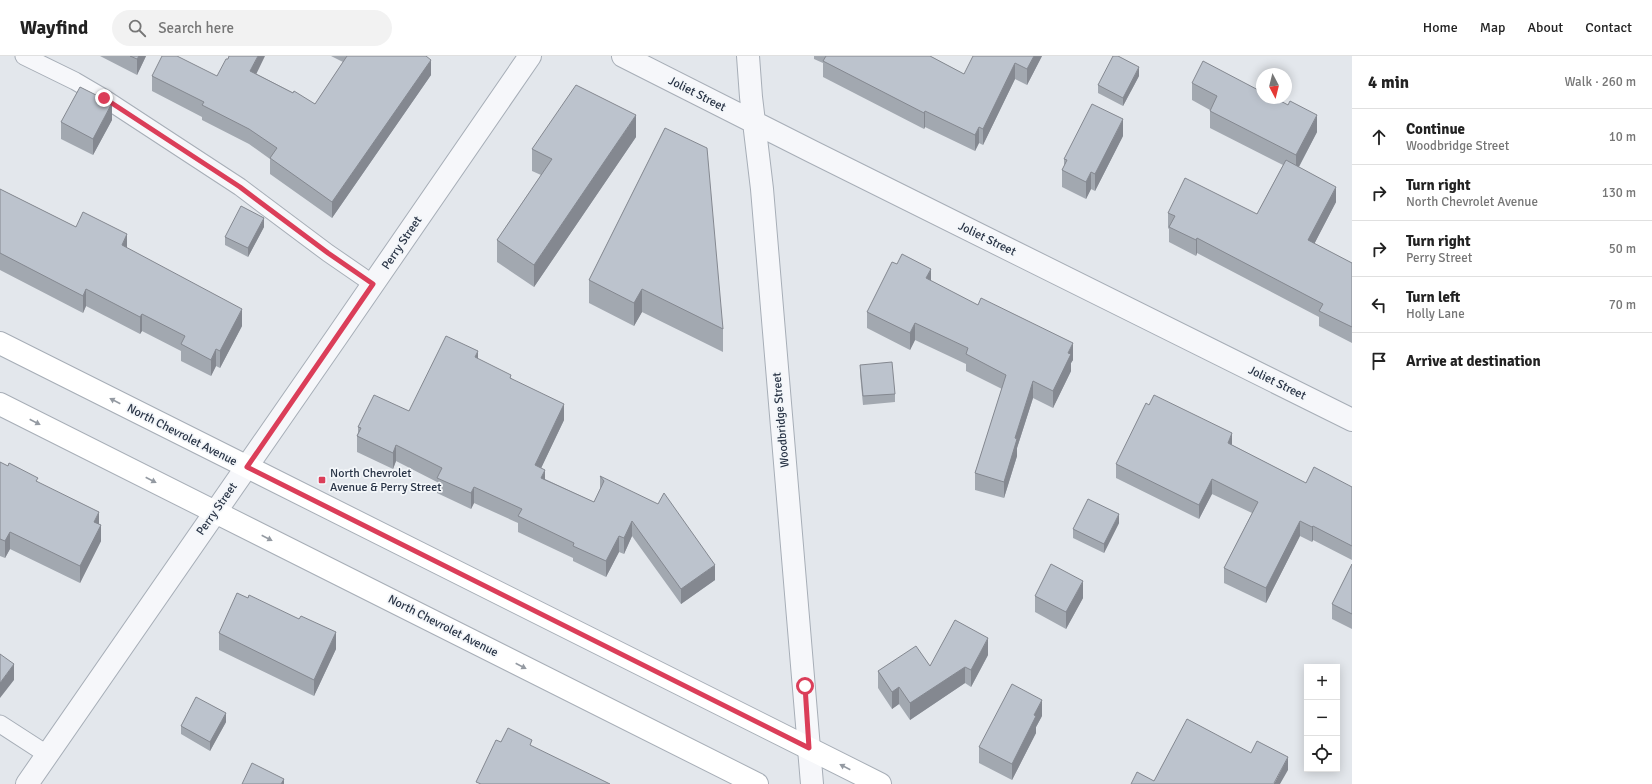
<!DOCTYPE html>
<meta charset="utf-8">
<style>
body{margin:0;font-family:Signika,sans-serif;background:#f2f2f2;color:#222}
.controls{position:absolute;right:12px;bottom:12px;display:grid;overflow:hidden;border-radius:0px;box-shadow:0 2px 10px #0003}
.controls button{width:36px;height:36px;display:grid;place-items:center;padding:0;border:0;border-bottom:1px solid #e0e0e0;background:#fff;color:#222;font:20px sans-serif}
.compass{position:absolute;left:1256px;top:12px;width:36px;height:36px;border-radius:50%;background:#fff;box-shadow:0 2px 10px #0003;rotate:173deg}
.stop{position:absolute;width:12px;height:12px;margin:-9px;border:3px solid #db3e59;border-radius:50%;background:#fff}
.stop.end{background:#db3e59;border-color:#fff;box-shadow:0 1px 4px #0008}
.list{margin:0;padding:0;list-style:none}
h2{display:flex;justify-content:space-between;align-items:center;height:52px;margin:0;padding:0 16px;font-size:17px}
h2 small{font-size:13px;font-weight:400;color:#767676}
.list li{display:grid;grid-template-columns:26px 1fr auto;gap:12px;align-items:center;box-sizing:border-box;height:56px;padding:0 16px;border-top:1px solid #e0e0e0}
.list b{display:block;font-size:15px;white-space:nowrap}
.list p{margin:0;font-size:13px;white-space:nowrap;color:#767676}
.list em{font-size:13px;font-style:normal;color:#767676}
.icon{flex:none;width:22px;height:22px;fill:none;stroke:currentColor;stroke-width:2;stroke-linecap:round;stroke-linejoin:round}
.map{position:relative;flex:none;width:1352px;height:728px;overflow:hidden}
header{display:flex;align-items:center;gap:24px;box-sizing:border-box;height:56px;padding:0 20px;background:#fff;border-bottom:1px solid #e0e0e0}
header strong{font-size:19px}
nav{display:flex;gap:22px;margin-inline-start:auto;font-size:14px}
.search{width:280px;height:36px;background:#f2f2f2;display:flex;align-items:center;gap:10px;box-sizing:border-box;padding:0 14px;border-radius:22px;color:#767676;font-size:15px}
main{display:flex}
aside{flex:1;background:#fff}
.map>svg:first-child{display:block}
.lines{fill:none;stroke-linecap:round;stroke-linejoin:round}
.lane-casing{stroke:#a7aeb7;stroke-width:19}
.street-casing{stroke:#a7aeb7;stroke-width:24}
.secondary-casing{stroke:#a7aeb7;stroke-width:24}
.lane{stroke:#f6f7fa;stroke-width:17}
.street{stroke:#f6f7fa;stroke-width:22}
.secondary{stroke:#fff;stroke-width:22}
.wall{fill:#a2a8b0}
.shaded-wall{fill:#848890}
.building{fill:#bcc3cd;stroke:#848890}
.oneway{fill:#949aa2}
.route{stroke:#db3e59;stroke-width:5}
.poi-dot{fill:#db3e59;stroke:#f3f6f9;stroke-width:1.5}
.labels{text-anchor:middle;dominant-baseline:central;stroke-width:3.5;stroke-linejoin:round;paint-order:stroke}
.street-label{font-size:12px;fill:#293446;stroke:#f3f6f9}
.poi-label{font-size:12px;fill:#293446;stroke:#f3f6f9;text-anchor:start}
</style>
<header>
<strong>Wayfind</strong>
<div class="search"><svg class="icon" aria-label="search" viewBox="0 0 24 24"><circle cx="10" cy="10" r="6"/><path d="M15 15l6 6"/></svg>Search here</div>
<nav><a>Home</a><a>Map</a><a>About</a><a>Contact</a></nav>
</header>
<main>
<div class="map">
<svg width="1352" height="728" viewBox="0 0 1352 728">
<rect width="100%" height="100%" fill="#e3e7ec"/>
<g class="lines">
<defs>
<path id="lane" d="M 24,0 L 75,25 L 104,42 L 240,131 L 328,197 L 373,228
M 0,668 L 48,699"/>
<path id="street" d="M 623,0 L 813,96 L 1352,364
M 748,0 L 751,41 L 762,133 L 812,728
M 27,728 L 338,279 L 530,0"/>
<path id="secondary" d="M 0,287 L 880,728
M 0,348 L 757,728"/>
</defs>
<use href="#lane" class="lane-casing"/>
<use href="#street" class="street-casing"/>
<use href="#secondary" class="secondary-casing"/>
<use href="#lane" class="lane"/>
<use href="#street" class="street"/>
<use href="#secondary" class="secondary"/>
</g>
<path class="wall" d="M 100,0 L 146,0 L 137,19 Z
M 331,0 L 426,0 L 431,19 L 332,162 L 270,118 L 270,103 L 249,88 L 202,64 L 202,61 L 152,35 L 152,20 L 217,20 L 228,3 L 315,48 L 343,6 Z
M 814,0 L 930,0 L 964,18 L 977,0 L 1042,0 L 1027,29 L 1015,23 L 983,89 L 979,87 L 975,95 L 925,71 L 924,73 L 823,21 L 823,7 L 814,3 Z
M 1139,20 L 1123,50 L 1098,37 L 1098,29 Z
M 1192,27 L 1317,76 L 1299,111 L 1336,146 L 1314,188 L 1352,207 L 1352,287 L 1319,270 L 1319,261 L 1197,197 L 1196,200 L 1169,186 L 1169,173 L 1168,172 L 1168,157 L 1257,158 L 1283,109 L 1210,72 L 1210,54 L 1192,44 Z
M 112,64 L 93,99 L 61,83 L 61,66 Z
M 665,72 L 723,273 L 723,296 L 642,256 L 634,270 L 589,247 L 589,224 Z
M 1123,80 L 1095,135 L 1091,133 L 1086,143 L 1062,131 L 1062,114 L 1064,110 L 1064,103 Z
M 636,81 L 534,231 L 497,206 L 497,184 L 541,119 L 532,115 L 532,93 Z
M 0,133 L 76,171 L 127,192 L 242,270 L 220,312 L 216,310 L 211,320 L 181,305 L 181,295 L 142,275 L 140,278 L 86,250 L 83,257 L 0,214 Z
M 264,171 L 248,201 L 225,189 L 225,181 Z
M 897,208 L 931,225 L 1073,304 L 1071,307 L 1071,315 L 1053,352 L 1033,342 L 1017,392 L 1017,400 L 1004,442 L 975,434 L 975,417 L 1002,333 L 966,315 L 966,308 L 915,284 L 910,294 L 867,272 L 867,256 Z
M 478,303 L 511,322 L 564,364 L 541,412 L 545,423 L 594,446 L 600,433 L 600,420 L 715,524 L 681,548 L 632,480 L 624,498 L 619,496 L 606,521 L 573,505 L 573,502 L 518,476 L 518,467 L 474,447 L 471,453 L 437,437 L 437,426 L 396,405 L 393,413 L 357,396 L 357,380 L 358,377 L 358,371 L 409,355 Z
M 860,309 L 895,338 L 895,346 L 863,349 L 860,318 Z
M 1232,389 L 1306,427 L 1352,431 L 1352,504 L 1313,484 L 1312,486 L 1300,480 L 1266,547 L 1224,527 L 1224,512 L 1252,457 L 1212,438 L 1199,463 L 1116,422 L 1116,408 Z
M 0,406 L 38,426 L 99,468 L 101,485 L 80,527 L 10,493 L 5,502 L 0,500 Z
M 1119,467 L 1104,497 L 1073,482 L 1073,473 Z
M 1352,508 L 1352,573 L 1332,563 L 1332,548 Z
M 1035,540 L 1083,542 L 1066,573 L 1035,556 Z
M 219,577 L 336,593 L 314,640 L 219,594 Z
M 988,599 L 971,631 L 965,627 L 910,664 L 899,648 L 892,653 L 878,632 L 878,615 L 930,610 Z
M 1042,660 L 1036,671 L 1036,677 L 1012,724 L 979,707 L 979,691 Z
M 226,666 L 210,695 L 181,678 L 181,670 Z"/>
<path class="shaded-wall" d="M 139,0 L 146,0 L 137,19 L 137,3 Z
M 258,0 L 265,0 L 250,31 L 250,15 Z
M 1034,0 L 1042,0 L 1027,29 L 1027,13 Z
M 431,4 L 431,19 L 332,162 L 332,146 Z
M 1015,7 L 1015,23 L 983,89 L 983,73 Z
M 1139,11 L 1139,20 L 1123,50 L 1123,42 Z
M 112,47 L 112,64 L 93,99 L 93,83 Z
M 925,55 L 925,71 L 924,73 L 924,57 Z
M 636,59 L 636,81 L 534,231 L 534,209 Z
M 1317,59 L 1317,76 L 1296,116 L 1296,99 Z
M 1123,63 L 1123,80 L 1095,135 L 1095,118 Z
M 979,71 L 979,87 L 975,95 L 975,79 Z
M 1091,116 L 1091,133 L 1086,143 L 1086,126 Z
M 1336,131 L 1336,146 L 1308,200 L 1308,184 Z
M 264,162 L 264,171 L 248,201 L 248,192 Z
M 127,178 L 127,195 L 122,189 Z
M 1197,182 L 1197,197 L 1196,200 L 1196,184 Z
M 931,213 L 931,230 L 926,222 Z
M 86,233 L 86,250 L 83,257 L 83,240 Z
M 642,233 L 642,256 L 634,270 L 634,247 Z
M 242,253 L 242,270 L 220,312 L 220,295 Z
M 142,258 L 142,275 L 140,278 L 140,261 Z
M 915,267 L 915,284 L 910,294 L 910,277 Z
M 1073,287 L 1073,304 L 1071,307 L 1071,315 L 1053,352 L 1053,335 L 1068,297 Z
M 216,293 L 216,310 L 211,320 L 211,304 Z
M 478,295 L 478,311 L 475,301 Z
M 1033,325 L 1033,342 L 1017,392 L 1017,400 L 1004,442 L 1004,426 L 1015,382 Z
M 564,348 L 564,364 L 535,425 L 535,409 Z
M 1232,377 L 1232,392 L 1228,387 Z
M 396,389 L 396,405 L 393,413 L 393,397 Z
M 545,414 L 545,430 L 541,422 Z
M 1212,423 L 1212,438 L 1199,463 L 1199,449 Z
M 474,431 L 474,447 L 471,453 L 471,437 Z
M 99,456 L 99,472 L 101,469 L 101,485 L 80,527 L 80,510 L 94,466 Z
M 1119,458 L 1119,467 L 1104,497 L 1104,488 Z
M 632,465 L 632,480 L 624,498 L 624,482 Z
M 1300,465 L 1300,480 L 1266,547 L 1266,532 Z
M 1313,470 L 1313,484 L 1312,486 L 1312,471 Z
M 10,476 L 10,493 L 5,502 L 5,485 Z
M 619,480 L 619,496 L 606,521 L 606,505 Z
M 715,509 L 715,524 L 681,548 L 681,533 Z
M 1083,525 L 1083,542 L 1066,573 L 1066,556 Z
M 336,576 L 336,593 L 314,640 L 314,624 Z
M 988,582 L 988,599 L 971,631 L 971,614 Z
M 14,608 L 14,624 L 0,642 L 0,627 Z
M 965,611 L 965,627 L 910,664 L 910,647 Z
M 899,631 L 899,648 L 892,653 L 892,636 Z
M 1042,644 L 1042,660 L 1036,671 L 1036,677 L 1012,724 L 1012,708 L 1034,659 Z
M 226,657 L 226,666 L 210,695 L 210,686 Z
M 1288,701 L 1288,714 L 1280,728 L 1274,728 Z
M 284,723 L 284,728 L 281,728 Z"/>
<path class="building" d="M 130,0 L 139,0 L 137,3 Z
M 162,0 L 177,0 L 217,20 L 226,3 L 228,3 L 229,0 L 258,0 L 250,15 L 293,37 L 294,35 L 315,48 L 347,0 L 426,0 L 431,4 L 332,146 L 270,102 L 277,92 L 249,73 L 202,49 L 204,46 L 152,20 Z
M 826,0 L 930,0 L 964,18 L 973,0 L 1034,0 L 1027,13 L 1015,7 L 983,73 L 979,71 L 975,79 L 925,55 L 924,57 L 823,5 Z
M 1113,0 L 1118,0 L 1139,11 L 1123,42 L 1098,29 Z
M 1203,5 L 1262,36 L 1262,42 L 1275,42 L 1288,49 L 1290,45 L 1317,59 L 1296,99 L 1210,55 L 1217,40 L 1192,27 Z
M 576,29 L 636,59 L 534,209 L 497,184 L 552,103 L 532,93 Z
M 80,31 L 112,47 L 93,83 L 61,66 Z
M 1092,48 L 1123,63 L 1095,118 L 1091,116 L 1086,126 L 1062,114 L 1067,104 L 1064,103 Z
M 665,72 L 707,92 L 723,273 L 642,233 L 634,247 L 589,224 Z
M 1286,104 L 1336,131 L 1308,184 L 1352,207 L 1352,271 L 1319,255 L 1323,248 L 1197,182 L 1196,184 L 1169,171 L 1175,160 L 1168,157 L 1185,122 L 1257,158 Z
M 0,133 L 76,171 L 83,156 L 127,178 L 122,189 L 242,253 L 220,295 L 216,293 L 211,304 L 181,288 L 185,280 L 142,258 L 140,261 L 86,233 L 83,240 L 0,197 Z
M 241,150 L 264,162 L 248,192 L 225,181 Z
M 902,198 L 931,213 L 926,222 L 978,249 L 981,242 L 1073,287 L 1068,297 L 1071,298 L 1053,335 L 1033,325 L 1015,382 L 1017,383 L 1004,426 L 975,417 L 1006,319 L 966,298 L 968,292 L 915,267 L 910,277 L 867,256 L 892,206 L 897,208 Z
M 446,280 L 478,295 L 475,301 L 511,319 L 510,322 L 564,348 L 535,409 L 545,414 L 541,422 L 594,446 L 604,425 L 600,420 L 658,448 L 664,437 L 715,509 L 681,533 L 632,465 L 624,482 L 619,480 L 606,505 L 573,490 L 574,487 L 518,460 L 522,453 L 474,431 L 471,437 L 437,422 L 442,412 L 396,389 L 393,397 L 357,380 L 361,372 L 358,371 L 374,339 L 409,355 Z
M 892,306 L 895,338 L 863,340 L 860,309 Z
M 1154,339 L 1232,377 L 1228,387 L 1306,427 L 1314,411 L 1352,431 L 1352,490 L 1313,470 L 1312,471 L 1300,465 L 1266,532 L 1224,512 L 1258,446 L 1212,423 L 1199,449 L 1116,408 L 1146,347 L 1149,349 Z
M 0,406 L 8,410 L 9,407 L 38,422 L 36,425 L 99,456 L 94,466 L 101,469 L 80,510 L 10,476 L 5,485 L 0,483 Z
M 1088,443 L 1119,458 L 1104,488 L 1073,473 Z
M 1051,508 L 1083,525 L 1066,556 L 1035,540 Z
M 1352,508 L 1352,558 L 1332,548 Z
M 237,537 L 248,542 L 249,539 L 299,563 L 301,560 L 336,576 L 314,624 L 219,577 Z
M 955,564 L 988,582 L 971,614 L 965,611 L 910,647 L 899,631 L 892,636 L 878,615 L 916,590 L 930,610 Z
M 0,598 L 14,608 L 0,627 Z
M 1012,628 L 1042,644 L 1034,659 L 1036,660 L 1012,708 L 979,691 Z
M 196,641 L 226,657 L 210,686 L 181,670 Z
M 1187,663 L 1251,697 L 1257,685 L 1288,701 L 1274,727 L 1275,728 L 1131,728 L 1137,716 L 1154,725 Z
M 508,672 L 532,684 L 530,689 L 610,728 L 481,728 L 476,726 L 496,684 L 501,686 Z
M 252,707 L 284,723 L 281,728 L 242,728 Z"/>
<defs><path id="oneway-solid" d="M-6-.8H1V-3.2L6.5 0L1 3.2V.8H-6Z"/></defs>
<g class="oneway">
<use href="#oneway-solid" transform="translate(115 345) rotate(-153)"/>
<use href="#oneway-solid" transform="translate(35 366) rotate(27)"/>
<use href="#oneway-solid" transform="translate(151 424) rotate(27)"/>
<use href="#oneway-solid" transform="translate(267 482) rotate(27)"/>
<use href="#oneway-solid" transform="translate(521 610) rotate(27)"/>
<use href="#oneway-solid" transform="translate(845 711) rotate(-153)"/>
</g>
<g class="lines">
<path class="route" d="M 104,42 L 240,131 L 328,197 L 373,228 L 247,411 L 809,692 L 805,630"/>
</g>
<rect class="poi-dot" x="318" y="420" width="8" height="8" rx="2"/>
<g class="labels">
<g class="street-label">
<text transform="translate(697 38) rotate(27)">Joliet Street</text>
<text transform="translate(987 183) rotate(26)">Joliet Street</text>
<text transform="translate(402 187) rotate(-56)">Perry Street</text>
<text transform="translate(1277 327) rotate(26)">Joliet Street</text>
<text transform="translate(781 364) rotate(-95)">Woodbridge Street</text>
<text transform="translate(182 379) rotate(27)">North Chevrolet Avenue</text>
<text transform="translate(217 453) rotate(-55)">Perry Street</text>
<text transform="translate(443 570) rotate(27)">North Chevrolet Avenue</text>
</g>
<g class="poi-label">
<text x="330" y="417">North Chevrolet<tspan x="330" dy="14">Avenue &amp; Perry Street</tspan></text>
</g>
</g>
</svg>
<div class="controls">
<button>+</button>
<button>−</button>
<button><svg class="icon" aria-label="locate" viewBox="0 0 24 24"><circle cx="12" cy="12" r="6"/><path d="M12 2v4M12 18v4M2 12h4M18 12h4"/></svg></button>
</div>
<svg class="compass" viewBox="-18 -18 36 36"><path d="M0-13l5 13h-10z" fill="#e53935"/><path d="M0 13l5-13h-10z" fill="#767676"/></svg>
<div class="stop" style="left:805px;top:630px"></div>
<div class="stop end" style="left:104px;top:42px"></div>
</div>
<aside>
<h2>4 min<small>Walk · 260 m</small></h2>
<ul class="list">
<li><svg class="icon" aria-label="ahead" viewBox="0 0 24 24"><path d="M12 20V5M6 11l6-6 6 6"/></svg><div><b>Continue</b><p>Woodbridge Street</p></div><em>10 m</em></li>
<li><svg class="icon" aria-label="right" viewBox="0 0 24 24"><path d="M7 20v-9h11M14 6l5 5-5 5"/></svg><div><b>Turn right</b><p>North Chevrolet Avenue</p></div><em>130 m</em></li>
<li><svg class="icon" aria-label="right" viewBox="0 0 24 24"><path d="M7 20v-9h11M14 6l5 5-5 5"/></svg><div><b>Turn right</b><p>Perry Street</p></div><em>50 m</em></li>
<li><svg class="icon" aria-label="left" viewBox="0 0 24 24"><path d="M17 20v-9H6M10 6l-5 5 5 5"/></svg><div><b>Turn left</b><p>Holly Lane</p></div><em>70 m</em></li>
<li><svg class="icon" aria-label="arrive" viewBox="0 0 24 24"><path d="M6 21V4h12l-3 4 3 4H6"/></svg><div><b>Arrive at destination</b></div></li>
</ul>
</aside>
</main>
